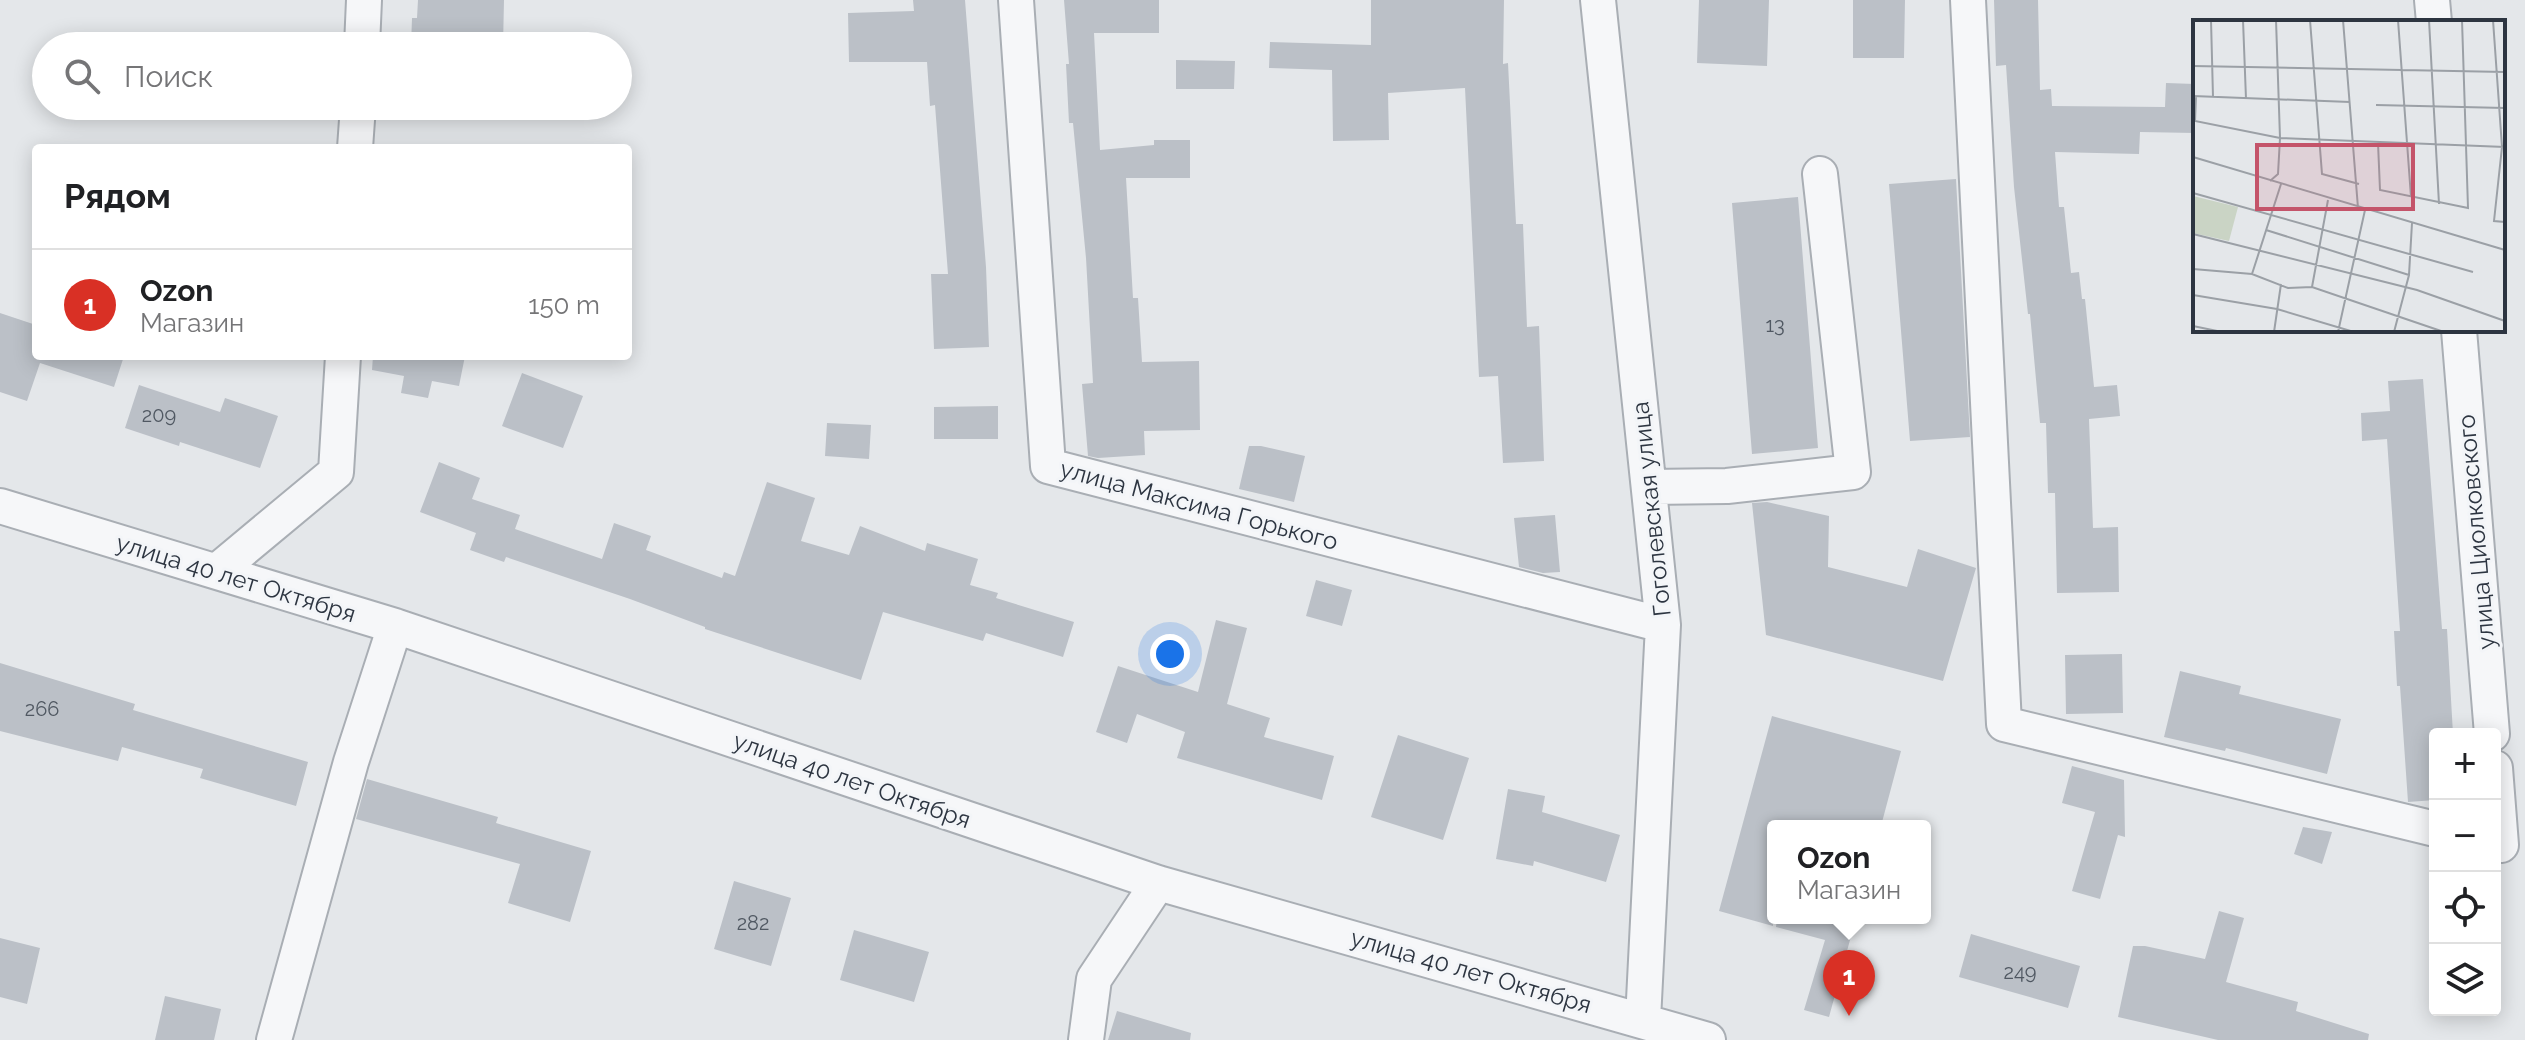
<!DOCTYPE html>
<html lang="ru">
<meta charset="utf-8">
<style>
body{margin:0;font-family:Raleway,sans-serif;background:#f2f2f2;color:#202124}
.controls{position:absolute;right:24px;bottom:24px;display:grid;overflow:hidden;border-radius:8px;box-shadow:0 4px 20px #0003}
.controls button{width:72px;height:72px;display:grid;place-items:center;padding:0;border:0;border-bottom:2px solid #e0e0e0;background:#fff;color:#202124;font:40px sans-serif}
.you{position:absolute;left:1170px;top:654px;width:28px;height:28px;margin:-20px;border:6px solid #fff;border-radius:50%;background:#1a73e8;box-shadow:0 0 0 12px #1a73e833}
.badge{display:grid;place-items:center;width:52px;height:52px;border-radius:50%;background:#d93025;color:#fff;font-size:26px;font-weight:700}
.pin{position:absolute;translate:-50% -66px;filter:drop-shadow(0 2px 4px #0008)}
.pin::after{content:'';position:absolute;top:42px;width:28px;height:24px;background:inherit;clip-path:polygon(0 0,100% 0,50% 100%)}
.popup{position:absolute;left:1767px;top:820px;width:164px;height:104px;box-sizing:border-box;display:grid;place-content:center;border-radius:8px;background:#fff;filter:drop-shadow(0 2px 6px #0005);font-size:26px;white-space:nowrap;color:#757577}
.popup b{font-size:30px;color:#202124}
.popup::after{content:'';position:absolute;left:50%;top:100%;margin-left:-16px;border:16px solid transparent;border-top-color:#fff}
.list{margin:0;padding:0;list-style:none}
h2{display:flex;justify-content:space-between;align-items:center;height:104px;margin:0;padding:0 32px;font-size:34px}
h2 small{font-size:26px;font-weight:400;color:#757577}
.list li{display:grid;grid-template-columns:52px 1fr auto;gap:24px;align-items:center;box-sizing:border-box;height:112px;padding:0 32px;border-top:2px solid #e0e0e0}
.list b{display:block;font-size:30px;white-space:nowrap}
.list p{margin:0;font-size:26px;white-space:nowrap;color:#757577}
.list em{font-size:26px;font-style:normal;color:#757577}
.icon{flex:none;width:44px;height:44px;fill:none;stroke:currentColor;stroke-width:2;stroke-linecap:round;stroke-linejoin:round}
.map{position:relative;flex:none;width:2525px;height:1040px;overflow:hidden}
.search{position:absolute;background:#fff;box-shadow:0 4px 20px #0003;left:32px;top:32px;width:600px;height:88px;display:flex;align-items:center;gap:20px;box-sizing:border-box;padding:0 28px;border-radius:44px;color:#757577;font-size:30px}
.panel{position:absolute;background:#fff;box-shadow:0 4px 20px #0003;left:32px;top:144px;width:600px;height:216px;border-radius:8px}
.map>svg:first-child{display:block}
.building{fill:#bbc0c7}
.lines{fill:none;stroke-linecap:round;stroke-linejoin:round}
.minor-casing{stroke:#a9aeb4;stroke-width:38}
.minor{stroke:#f6f7f9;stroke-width:34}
.labels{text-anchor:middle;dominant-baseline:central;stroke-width:6;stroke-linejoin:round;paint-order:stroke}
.number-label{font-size:20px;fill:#505862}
.street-label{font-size:24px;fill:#2d3541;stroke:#f3f5f8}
.inset-road{fill:none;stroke:#9ba0a6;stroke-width:2}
.view{fill:#c4546a;fill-opacity:0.15;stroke:#c4546a;stroke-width:4}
.inset-edge{fill:none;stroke:#2d3541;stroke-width:4}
</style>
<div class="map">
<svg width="2525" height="1040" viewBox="0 0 2525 1040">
<rect width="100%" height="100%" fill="#e4e7ea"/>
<path class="building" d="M 418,0 L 504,0 L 503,46 L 411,46 L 412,18 L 417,18 Z
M 913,0 L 965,0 L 986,267 L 989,347 L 934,349 L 931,274 L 948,274 L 935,105 L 930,106 L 927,62 L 849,62 L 848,13 L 914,11 Z
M 1064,0 L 1159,0 L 1159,33 L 1094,33 L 1100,150 L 1154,145 L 1154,140 L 1190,140 L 1190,178 L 1126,178 L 1133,298 L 1138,298 L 1142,362 L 1199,361 L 1200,430 L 1144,431 L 1145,455 L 1098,458 L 1088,456 L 1082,384 L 1093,383 L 1086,258 L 1073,123 L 1069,123 L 1066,64 L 1069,64 Z
M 1371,0 L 1504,0 L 1503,64 L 1508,63 L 1516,224 L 1523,224 L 1527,327 L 1539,326 L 1544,461 L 1503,463 L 1498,376 L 1479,377 L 1465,88 L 1388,93 L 1389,140 L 1333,141 L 1332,70 L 1269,68 L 1270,42 L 1371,45 Z
M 1699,0 L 1769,0 L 1767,66 L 1697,63 Z
M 1853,0 L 1905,0 L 1904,58 L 1853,58 Z
M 1994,0 L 2038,0 L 2040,90 L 2051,89 L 2052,106 L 2165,107 L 2166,83 L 2195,84 L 2195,133 L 2140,132 L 2139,154 L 2055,152 L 2059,207 L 2064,207 L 2071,273 L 2079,272 L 2082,299 L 2085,299 L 2094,387 L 2117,385 L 2120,416 L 2089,419 L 2093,528 L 2118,527 L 2119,592 L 2057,593 L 2055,493 L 2048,493 L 2046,423 L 2040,423 L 2030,314 L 2028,314 L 2014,187 L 2006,65 L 1996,66 Z
M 1176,60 L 1235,61 L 1234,89 L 1176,89 Z
M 1956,179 L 1970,437 L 1910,441 L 1889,184 Z
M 1798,197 L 1818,448 L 1752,454 L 1732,203 Z
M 0,313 L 36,325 L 36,356 L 124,356 L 114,387 L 40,363 L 27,401 L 0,392 Z
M 373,356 L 465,356 L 459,386 L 432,381 L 428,398 L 401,393 L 404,376 L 372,370 Z
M 522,373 L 583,396 L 563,448 L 502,426 Z
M 2423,379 L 2442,629 L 2447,629 L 2453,734 L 2435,734 L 2435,800 L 2408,802 L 2400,686 L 2397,686 L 2394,631 L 2400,631 L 2387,439 L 2362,441 L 2361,413 L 2390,411 L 2388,381 Z
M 139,385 L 220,412 L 225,398 L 278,416 L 260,468 L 180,442 L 179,446 L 125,428 Z
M 998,406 L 998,439 L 934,439 L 934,407 Z
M 827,423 L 871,425 L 869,459 L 825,456 Z
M 1249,446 L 1261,446 L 1305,456 L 1294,502 L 1239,489 Z
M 439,462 L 480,478 L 472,499 L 520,515 L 515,529 L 602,559 L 614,523 L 651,536 L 646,550 L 722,578 L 724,572 L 735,576 L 767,482 L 815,498 L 801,541 L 849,555 L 860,526 L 925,551 L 927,543 L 978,559 L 970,585 L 998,593 L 996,598 L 1074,622 L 1063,657 L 986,633 L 983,641 L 883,612 L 861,680 L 705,629 L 705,627 L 630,599 L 506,557 L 504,562 L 470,550 L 476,533 L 420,512 Z
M 1767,502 L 1829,516 L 1828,567 L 1907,587 L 1918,549 L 1976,568 L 1943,681 L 1766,635 L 1752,503 Z
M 1555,515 L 1560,572 L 1543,573 L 1519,567 L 1514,518 Z
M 1316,580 L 1352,590 L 1342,626 L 1306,616 Z
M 1216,620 L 1247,628 L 1227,704 L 1270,718 L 1264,737 L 1334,756 L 1322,800 L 1177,758 L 1185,732 L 1137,714 L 1127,743 L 1096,732 L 1118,666 L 1198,692 Z
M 2122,654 L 2123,713 L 2066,714 L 2065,655 Z
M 0,663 L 135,704 L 133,710 L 308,762 L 296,806 L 200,778 L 203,769 L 122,747 L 118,761 L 0,731 Z
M 2180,671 L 2241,686 L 2239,694 L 2341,719 L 2327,774 L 2226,748 L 2225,751 L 2164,737 Z
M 1772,716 L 1901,751 L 1881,826 L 1773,826 L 1773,926 L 1719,911 Z
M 1398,735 L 1469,758 L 1443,840 L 1371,817 Z
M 2072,766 L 2124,780 L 2125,837 L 2118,835 L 2100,899 L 2072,891 L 2095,812 L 2062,803 Z
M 367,779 L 498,817 L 496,823 L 591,851 L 570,922 L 508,903 L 520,864 L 356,819 Z
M 1508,789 L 1545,796 L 1542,812 L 1620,835 L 1606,882 L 1534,861 L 1533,866 L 1496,859 Z
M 2303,827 L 2332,832 L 2322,864 L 2294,854 Z
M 734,881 L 791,898 L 771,966 L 714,949 Z
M 2219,911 L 2244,918 L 2226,982 L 2298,1002 L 2296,1011 L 2369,1034 L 2368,1040 L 2218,1040 L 2118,1017 L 2133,946 L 2145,946 L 2205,959 Z
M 1777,918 L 1856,918 L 1829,1017 L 1804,1010 L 1825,940 L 1776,927 Z
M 854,930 L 929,952 L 914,1002 L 840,980 Z
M 1971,934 L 2080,966 L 2068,1008 L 1959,977 Z
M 0,938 L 40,948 L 27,1004 L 0,997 Z
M 165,996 L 221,1009 L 214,1040 L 155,1040 Z
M 1117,1011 L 1191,1033 L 1190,1040 L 1108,1040 Z"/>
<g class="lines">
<defs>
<path id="minor" d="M 1016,0 L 1048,466 L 1663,625
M 1598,0 L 1663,625 L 1643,1020
M 1968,0 L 2004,724 L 2435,829
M 2432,0 L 2434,22
M 362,46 L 364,0
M 355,148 L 358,106
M 2459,330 L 2492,734
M 1649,487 L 1727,486 L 1853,472 L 1820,174
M 0,506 L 395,626 L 1158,883 L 1708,1040
M 217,571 L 336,472 L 343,356
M 2495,768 L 2501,845
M 274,1040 L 351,762 L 395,626
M 1086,1040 L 1094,979 L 1158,883"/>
</defs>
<use href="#minor" class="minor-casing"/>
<use href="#minor" class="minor"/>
</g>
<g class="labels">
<g class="number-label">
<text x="1775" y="325">13</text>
<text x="159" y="415">209</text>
<text x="42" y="709">266</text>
<text x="753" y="923">282</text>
<text x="2020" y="972">249</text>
</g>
<g class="street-label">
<text transform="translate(1199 505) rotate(15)">улица Максима Горького</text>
<text transform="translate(1651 509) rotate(-96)">Гоголевская улица</text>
<text transform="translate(2476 532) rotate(-95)">улица Циолковского</text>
<text transform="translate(236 578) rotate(17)">улица 40 лет Октября</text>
<text transform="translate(852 780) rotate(19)">улица 40 лет Октября</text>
<text transform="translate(1471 971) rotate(16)">улица 40 лет Октября</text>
</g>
</g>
<g transform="translate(2193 20)">
<rect width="312" height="312" fill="#e4e7ea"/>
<path d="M 0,176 L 45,187 L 36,221 L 0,213 Z" fill="#cad4c5"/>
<path class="inset-road" d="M 18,0 L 20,77M 50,0 L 53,79M 117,0 L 129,154 L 166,164M 150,0 L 165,188M 205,0 L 218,177M 236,0 L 246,184M 300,0 L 309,127 L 301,201 L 312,202M 0,46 L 312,52M 0,76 L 157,82M 3,76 L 2,101 L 87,118 L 312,127M 183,85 L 312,88M 185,123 L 187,170 L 275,188 L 269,0M 0,137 L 312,230M 77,161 L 85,154 L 87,118 L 83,0M 0,173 L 280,252M 73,210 L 216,255M 0,214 L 224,270 L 312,301M 0,249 L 59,254 L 95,268 L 119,267 L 251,312M 59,254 L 88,164M 119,267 L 135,180M 0,275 L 84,289 L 161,312M 0,306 L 29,312M 81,312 L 88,264M 145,312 L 172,190M 201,312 L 216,255 L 219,203"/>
<path class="view" d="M 64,125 L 220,125 L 220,189 L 64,189 Z"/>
<rect width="312" height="312" class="inset-edge"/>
</g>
</svg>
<div class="controls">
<button>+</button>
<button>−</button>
<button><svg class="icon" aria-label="locate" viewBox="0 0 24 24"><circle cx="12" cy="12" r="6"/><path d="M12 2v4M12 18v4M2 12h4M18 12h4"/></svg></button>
<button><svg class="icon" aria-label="layers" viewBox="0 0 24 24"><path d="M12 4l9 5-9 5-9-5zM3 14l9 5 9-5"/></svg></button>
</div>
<div class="you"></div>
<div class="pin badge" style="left:1849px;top:1016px">1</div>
<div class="popup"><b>Ozon</b>Магазин</div>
<div class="search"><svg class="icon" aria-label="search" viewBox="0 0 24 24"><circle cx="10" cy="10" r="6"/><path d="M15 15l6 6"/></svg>Поиск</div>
<section class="panel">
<h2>Рядом<small></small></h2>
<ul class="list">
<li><span class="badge">1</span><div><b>Ozon</b><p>Магазин</p></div><em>150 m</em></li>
</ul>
</section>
</div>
